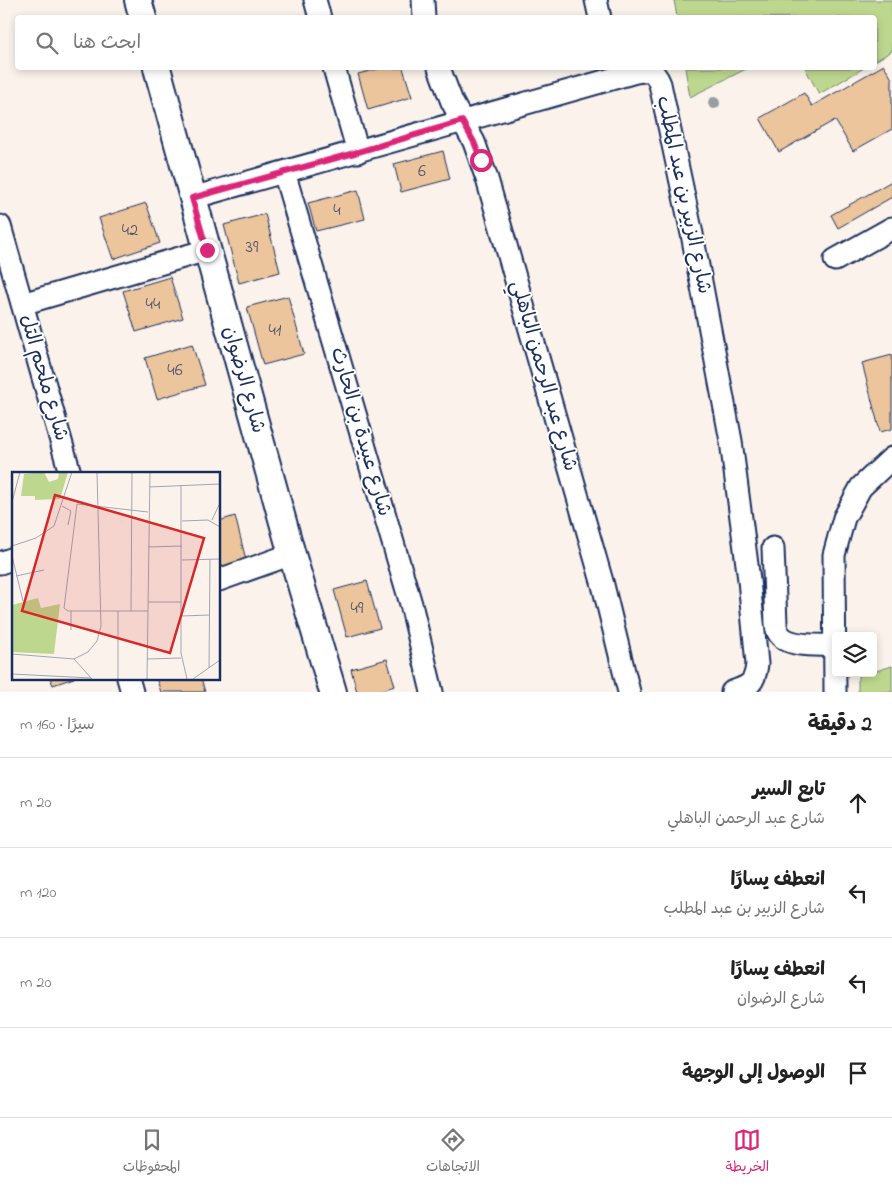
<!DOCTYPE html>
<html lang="ar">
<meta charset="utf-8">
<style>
body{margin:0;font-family:"Indie Flower","Playpen Sans Arabic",sans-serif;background:#f2f2f2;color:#222;direction:rtl}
.controls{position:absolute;right:15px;bottom:15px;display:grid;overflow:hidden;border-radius:5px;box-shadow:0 2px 8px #0003}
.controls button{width:45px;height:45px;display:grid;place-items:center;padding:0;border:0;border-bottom:1px solid #e0e0e0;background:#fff;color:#222;font:25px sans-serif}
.stop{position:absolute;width:15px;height:15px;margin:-11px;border:4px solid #db2777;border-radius:50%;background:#fff}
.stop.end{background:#db2777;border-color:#fff;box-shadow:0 1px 5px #0008}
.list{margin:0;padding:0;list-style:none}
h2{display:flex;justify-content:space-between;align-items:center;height:65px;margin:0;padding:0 20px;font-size:21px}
h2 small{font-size:16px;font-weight:400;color:#767676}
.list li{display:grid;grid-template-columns:32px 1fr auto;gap:15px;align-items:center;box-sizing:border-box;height:90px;padding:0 20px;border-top:1px solid #e0e0e0}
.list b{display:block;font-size:19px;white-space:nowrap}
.list p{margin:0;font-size:16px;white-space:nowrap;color:#767676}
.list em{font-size:16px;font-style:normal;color:#767676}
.icon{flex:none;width:28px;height:28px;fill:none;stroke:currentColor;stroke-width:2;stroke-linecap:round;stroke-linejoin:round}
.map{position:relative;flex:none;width:892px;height:692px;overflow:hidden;direction:ltr}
.search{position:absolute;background:#fff;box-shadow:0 2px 8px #0003;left:15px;right:15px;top:15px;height:55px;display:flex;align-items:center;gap:12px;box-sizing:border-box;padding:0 18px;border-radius:5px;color:#767676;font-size:19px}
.sheet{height:425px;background:#fff}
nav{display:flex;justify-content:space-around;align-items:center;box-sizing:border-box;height:70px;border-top:1px solid #e0e0e0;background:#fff;font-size:14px;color:#767676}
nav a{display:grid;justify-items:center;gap:2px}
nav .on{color:#db2777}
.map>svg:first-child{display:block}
.green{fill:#bed78e;stroke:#6c8376}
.building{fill:#ecc59c;stroke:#1b2f5e}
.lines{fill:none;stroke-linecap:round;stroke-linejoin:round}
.minor-casing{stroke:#1b2f5e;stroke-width:25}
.major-casing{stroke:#1b2f5e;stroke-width:30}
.minor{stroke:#fff;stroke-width:21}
.major{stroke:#fff;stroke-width:26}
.tree{fill:#969ea4}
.route{stroke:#db2777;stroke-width:6}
.labels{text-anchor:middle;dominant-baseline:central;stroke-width:4;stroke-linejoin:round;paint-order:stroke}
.number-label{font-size:18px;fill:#4f546e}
.street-label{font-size:20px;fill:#1b2f5e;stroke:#fff}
.inset-road{fill:none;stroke:#a1a5b3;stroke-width:1}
.view{fill:#d62828;fill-opacity:0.15;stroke:#d62828;stroke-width:2.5}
.inset-edge{fill:none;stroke:#1b2f5e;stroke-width:2.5}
</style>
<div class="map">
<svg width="892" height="692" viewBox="0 0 892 692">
<rect width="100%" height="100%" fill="#fbf3eb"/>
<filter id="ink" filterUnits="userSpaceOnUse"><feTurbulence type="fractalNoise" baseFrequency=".02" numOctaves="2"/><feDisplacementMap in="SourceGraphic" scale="10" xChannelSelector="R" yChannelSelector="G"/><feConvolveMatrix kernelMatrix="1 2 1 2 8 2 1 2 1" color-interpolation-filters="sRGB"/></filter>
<g filter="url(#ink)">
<path class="green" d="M 674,0 L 892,0 L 892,51 L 875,61 L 874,18 L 677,17 Z
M 685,68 L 748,68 L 690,97 Z
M 805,68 L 864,68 L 819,94 Z
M 892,666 L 892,692 L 858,692 L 858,676 L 868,673 L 873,673 L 873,672 Z"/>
<path class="building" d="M 884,65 L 892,79 L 892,129 L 853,151 L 835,120 L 779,152 L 760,118 L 804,93 L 812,106 Z
M 381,68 L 403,68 L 412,97 L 368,110 L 358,74 Z
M 443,151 L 450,179 L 401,192 L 394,164 Z
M 892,181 L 892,197 L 838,228 L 831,215 Z
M 358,190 L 365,219 L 316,231 L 308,203 Z
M 146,203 L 160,243 L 113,259 L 99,218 Z
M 265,214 L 280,272 L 239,283 L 224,225 Z
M 170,277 L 183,318 L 136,332 L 123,291 Z
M 288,296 L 304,354 L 263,365 L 247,307 Z
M 192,344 L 205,385 L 157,399 L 145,358 Z
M 892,355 L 892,429 L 880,432 L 862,363 Z
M 235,516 L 246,560 L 219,567 L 219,521 Z
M 367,581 L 380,628 L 347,637 L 334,590 Z
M 387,659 L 395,686 L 374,692 L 357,692 L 351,669 Z
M 50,678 L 74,678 L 53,685 Z
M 156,678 L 201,678 L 205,692 L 161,692 Z"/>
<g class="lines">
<defs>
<path id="minor" d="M 315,0 L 320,18
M 423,0 L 424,18
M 596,0 L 600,18
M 334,68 L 358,152
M 439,68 L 452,102 L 474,142 L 487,179 L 603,585 L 629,692
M 284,172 L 411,604 L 432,692
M 192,198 L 636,72 C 650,70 654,69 660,84 L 692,234 L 731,441 L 749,580 L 757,664 C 755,684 749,686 732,692
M 0,226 L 70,473
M 835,260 L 892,228
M 22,304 L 207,250
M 773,548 L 776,624 C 776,626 777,631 778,632 C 786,648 819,645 835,645
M 0,563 L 14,558
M 219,580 L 292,554
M 128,678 L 132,692
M 835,692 L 834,555 L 844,518 L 861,487 L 892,458"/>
<path id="major" d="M 138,0 L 143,18
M 157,68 L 291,551 L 333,692"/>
</defs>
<use href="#minor" class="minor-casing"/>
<use href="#major" class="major-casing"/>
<use href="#minor" class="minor"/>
<use href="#major" class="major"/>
</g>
<circle class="tree" cx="714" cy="103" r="6"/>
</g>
<g class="lines" filter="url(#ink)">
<path class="route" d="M 207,250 L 192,198 L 358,152 L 462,121 L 474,142 L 481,160"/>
</g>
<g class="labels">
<g class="number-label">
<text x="422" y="172">6</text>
<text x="337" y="211">4</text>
<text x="130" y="231">42</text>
<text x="252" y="248">39</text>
<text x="153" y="305">44</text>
<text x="275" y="331">41</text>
<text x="175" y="371">46</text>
<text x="357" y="609">49</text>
</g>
<g class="street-label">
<text transform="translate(683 195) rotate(78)">شارع الزبير بن عبد المطلب</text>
<text transform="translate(543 376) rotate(74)">شارع عبد الرحمن الباهلي</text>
<text transform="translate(43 378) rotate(74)">شارع ملحم التل</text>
<text transform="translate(243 380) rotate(74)">شارع الرضوان</text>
<text transform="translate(360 432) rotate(74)">شارع عبيدة بن الحارث</text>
</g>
</g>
<g transform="translate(12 472)">
<rect width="208" height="208" fill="#fbf3eb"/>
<path d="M 32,0 L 37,10 L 46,7 L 47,0 L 56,0 L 48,27 L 23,28 L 23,24 L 9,24 L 12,2 ZM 26,126 L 29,136 L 48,132 L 42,182 L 0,180 L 0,133 Z" fill="#bed78e"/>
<path class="inset-road" d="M 169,13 L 169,181 L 175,207M 137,15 L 208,12M 0,30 L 8,0M 50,34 L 59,39 L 56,53M 136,40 L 65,32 L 52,136 L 56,139 L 136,139M 200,48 L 207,33M 170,49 L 196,48 L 208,55M 0,74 L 24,66 L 42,54 L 60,0M 136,75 L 170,74M 0,84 L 11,129M 170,88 L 208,87M 4,104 L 32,98M 136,130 L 169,130M 119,139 L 120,0M 169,144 L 198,143M 59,158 L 59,139M 0,182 L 62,187 L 76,180 L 85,169 L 89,154 L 85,0M 62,187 L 80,207M 135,187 L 169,186M 197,196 L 198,87M 0,202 L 79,206M 106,207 L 106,139M 135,207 L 138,0M 181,207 L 208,188"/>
<path class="view" d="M 43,23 L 192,66 L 158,181 L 10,139 Z"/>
<rect width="208" height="208" class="inset-edge"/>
</g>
</svg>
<div class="controls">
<button><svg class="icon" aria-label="layers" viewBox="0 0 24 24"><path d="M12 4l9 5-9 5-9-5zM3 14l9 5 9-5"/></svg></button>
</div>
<div class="stop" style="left:481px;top:160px"></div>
<div class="stop end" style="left:207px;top:250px"></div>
<div class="search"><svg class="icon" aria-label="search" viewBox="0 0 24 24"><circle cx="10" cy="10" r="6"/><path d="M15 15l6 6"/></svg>ابحث هنا</div>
</div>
<section class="sheet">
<h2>2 دقيقة<small>سيرًا · 160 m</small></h2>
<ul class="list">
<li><svg class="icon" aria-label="ahead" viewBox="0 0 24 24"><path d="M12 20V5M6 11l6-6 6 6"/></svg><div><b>تابع السير</b><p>شارع عبد الرحمن الباهلي</p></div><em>20 m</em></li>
<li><svg class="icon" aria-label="left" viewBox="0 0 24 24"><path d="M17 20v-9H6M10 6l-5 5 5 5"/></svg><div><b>انعطف يسارًا</b><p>شارع الزبير بن عبد المطلب</p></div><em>120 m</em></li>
<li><svg class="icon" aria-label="left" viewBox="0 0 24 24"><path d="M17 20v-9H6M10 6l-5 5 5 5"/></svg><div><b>انعطف يسارًا</b><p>شارع الرضوان</p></div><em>20 m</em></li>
<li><svg class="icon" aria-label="arrive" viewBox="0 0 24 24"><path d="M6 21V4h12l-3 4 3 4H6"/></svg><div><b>الوصول إلى الوجهة</b></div></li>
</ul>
</section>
<nav>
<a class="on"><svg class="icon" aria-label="map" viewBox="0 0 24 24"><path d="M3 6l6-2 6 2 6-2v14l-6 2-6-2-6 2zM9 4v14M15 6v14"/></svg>الخريطة</a>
<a><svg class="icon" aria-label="directions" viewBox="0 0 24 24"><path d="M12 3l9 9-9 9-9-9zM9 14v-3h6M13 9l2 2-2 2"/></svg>الاتجاهات</a>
<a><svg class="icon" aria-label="saved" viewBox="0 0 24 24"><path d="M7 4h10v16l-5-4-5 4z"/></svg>المحفوظات</a>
</nav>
